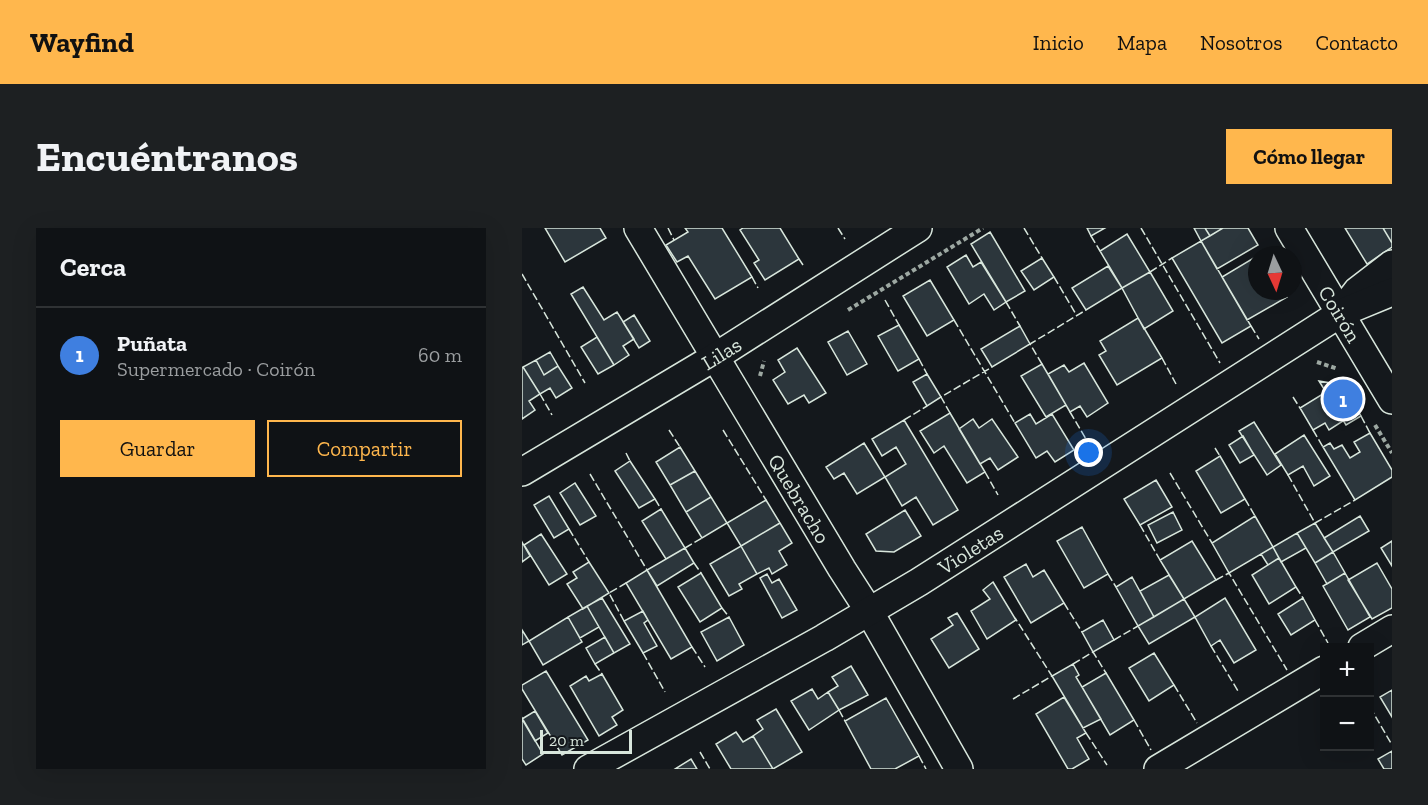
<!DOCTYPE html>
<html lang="es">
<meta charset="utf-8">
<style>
body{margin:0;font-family:"Zilla Slab",serif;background:#1d2022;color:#f1f3f6}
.controls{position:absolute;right:18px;bottom:18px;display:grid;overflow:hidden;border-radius:0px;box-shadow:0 6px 24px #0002}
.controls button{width:54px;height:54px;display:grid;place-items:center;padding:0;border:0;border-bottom:2px solid #2f3234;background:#0f1215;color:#f1f3f6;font:30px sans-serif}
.compass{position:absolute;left:726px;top:18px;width:54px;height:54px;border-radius:50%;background:#0f1215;box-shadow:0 6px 24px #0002;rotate:176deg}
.scale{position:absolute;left:18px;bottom:15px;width:92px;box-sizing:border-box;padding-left:6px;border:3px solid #d8e6dc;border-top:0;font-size:16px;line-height:21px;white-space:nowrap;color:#d8e6dc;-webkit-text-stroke:4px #14181c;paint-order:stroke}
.you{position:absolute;left:567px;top:225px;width:21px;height:21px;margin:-15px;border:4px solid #fff;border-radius:50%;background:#1a73e8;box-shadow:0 0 0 9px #1a73e833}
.badge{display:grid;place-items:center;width:39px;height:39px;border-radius:50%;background:#ffb74d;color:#fff;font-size:20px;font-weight:700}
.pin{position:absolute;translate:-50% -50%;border:3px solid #fff;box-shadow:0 2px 6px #0006}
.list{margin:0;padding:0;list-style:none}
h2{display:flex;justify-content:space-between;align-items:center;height:78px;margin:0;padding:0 24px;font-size:26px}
h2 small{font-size:20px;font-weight:400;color:#9b9ea0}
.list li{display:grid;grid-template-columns:39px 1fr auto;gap:18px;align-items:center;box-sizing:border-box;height:96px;padding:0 24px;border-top:2px solid #2f3234}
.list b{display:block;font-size:22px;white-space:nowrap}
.list p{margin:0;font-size:20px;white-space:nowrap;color:#9b9ea0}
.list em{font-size:20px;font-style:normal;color:#9b9ea0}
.actions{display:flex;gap:12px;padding:18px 24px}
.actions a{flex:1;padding:14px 0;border:2px solid #ffb74d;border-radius:0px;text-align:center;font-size:21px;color:#ffb74d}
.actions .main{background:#ffb74d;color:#111}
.map{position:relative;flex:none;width:870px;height:541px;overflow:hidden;border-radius:0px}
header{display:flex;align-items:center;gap:36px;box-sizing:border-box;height:84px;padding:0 30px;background:#ffb74d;color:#111}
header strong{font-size:28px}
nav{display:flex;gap:33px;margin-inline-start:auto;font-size:21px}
.intro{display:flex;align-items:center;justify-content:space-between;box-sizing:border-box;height:144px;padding:0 36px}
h1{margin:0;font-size:42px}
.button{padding:15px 27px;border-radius:0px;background:#ffb74d;color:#111;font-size:21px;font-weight:700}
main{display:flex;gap:36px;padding:0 36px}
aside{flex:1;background:#0f1215;border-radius:0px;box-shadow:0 6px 24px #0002}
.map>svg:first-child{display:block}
.building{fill:#2c363c;stroke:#d8e6dc;stroke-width:1.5}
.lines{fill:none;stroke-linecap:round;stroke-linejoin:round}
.street-casing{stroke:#d8e6dc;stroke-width:30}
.path{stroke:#9da8a2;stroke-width:4;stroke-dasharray:4.5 3;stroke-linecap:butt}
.street{stroke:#14181c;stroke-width:27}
.fence{stroke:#d8e6dc;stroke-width:1.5;stroke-dasharray:8 3;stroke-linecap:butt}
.labels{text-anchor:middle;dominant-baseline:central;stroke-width:4.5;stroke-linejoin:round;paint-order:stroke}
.street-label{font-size:21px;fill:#d8e6dc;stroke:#14181c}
</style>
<header>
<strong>Wayfind</strong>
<nav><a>Inicio</a><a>Mapa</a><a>Nosotros</a><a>Contacto</a></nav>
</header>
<div class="intro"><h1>Encuéntranos</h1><a class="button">Cómo llegar</a></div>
<main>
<aside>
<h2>Cerca<small></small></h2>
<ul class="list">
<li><span class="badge" style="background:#3f7fe0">1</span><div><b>Puñata</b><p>Supermercado · Coirón</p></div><em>60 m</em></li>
</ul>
<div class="actions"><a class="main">Guardar</a><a>Compartir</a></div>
</aside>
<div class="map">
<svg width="870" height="541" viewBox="0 0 870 541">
<rect width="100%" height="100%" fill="#14181c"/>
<path class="building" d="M 23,0 L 78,0 L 84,10 L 43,34 Z
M 163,0 L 200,0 L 230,49 L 193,71 L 166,28 L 155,34 L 144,17 L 166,4 Z
M 221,0 L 258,0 L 277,31 L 243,52 L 232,35 L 237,32 L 218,2 Z
M 565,0 L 583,0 L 569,8 Z
M 672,0 L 683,0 L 688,8 L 679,13 Z
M 683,0 L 701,0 L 688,8 Z
M 701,0 L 726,0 L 736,17 L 695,41 L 679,13 Z
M 823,0 L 861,0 L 870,15 L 870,19 L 845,36 Z
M 861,0 L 870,0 L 870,15 Z
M 468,4 L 503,63 L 484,74 L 449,16 Z
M 605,6 L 628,44 L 600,60 L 578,23 Z
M 679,13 L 729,98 L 700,115 L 650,30 Z
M 444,27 L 451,39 L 459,34 L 484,74 L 472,82 L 462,66 L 447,76 L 425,39 Z
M 735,28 L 735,63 L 761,63 L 765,69 L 725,92 L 700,49 Z
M 520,30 L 532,49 L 512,62 L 499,43 Z
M 586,38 L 600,60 L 564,82 L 550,60 Z
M 628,44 L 651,83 L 622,101 L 600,60 Z
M 408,52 L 432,92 L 405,108 L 381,68 Z
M 61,59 L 82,92 L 95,84 L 112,111 L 101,118 L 107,127 L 92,137 L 49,66 Z
M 112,87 L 128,113 L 117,120 L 101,94 Z
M 616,90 L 640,130 L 595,157 L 577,127 L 584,123 L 578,113 Z
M 377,97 L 397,131 L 376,143 L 356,108 Z
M 498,98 L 508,116 L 470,139 L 459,121 Z
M 326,103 L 345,136 L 325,147 L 306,114 Z
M 75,109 L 92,137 L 76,146 L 59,119 Z
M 275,120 L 304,165 L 287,175 L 282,167 L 266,176 L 251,152 L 263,144 L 256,132 Z
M 28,124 L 36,138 L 22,147 L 14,132 Z
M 14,132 L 22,147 L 36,138 L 50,160 L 34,170 L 28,160 L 18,166 L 1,139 Z
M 562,135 L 586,175 L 565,189 L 558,178 L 548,184 L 526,146 L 542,137 L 547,144 Z
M 520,136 L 544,177 L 524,189 L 499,148 Z
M 1,139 L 18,166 L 7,173 L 13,182 L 0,191 L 0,140 Z
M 405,146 L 419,169 L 405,178 L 391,154 Z
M 797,153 L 821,157 L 839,188 L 824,197 Z
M 804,164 L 821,193 L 807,202 L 803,195 L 791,202 L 778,180 Z
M 428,185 L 463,244 L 445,255 L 422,218 L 412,225 L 398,203 Z
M 508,186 L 514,196 L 530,186 L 552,222 L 533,234 L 525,223 L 514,230 L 493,195 Z
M 451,191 L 457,200 L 470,191 L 496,229 L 476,242 L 468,230 L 458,236 L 437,201 Z
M 382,192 L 436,282 L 411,297 L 394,269 L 380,278 L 363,249 L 384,236 L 374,219 L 360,228 L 350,211 Z
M 732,194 L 759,237 L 745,247 L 717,203 Z
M 848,205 L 870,242 L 870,249 L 833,272 L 801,219 L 808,215 L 812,221 L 820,217 L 828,230 L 838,224 L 832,214 Z
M 782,207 L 808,248 L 792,258 L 781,238 L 766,247 L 753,226 Z
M 721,208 L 732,227 L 718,235 L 707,217 Z
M 342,215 L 363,249 L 335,266 L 322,245 L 312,251 L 304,239 Z
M 158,219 L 173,243 L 148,257 L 134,234 Z
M 698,228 L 723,271 L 699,285 L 674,243 Z
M 108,233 L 133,271 L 117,280 L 93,243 Z
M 173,243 L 189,269 L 164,284 L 148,257 Z
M 634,252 L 650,279 L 618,297 L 602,271 Z
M 53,255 L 74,288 L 58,297 L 38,265 Z
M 27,268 L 47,301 L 32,310 L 12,277 Z
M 189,269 L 205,295 L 180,310 L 164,284 Z
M 244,272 L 258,295 L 219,318 L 205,295 Z
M 139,281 L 163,320 L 144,331 L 120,293 Z
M 383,282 L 399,308 L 372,324 L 354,323 L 344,306 Z
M 651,284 L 660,302 L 635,315 L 626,297 Z
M 733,288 L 751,319 L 707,345 L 690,315 Z
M 838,288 L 847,303 L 811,324 L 802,310 Z
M 258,295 L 270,315 L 257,323 L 265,337 L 250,346 L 247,340 L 235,346 L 219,318 Z
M 793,295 L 811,324 L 793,335 L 775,305 Z
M 560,299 L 586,346 L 562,360 L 535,313 Z
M 775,305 L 784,320 L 759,334 L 751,319 Z
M 19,306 L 45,346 L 27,357 L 2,317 Z
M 670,313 L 694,352 L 662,371 L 638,332 Z
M 870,313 L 870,338 L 859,320 Z
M 0,314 L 8,328 L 0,334 Z
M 219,318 L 235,346 L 217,356 L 220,361 L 207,368 L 188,336 Z
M 751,319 L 757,330 L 746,337 L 739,326 Z
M 163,320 L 172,335 L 135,358 L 125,342 Z
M 811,324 L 823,345 L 805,356 L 793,335 Z
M 757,330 L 774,359 L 747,376 L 730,347 Z
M 67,334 L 87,365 L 61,381 L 45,356 L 55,350 L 51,344 Z
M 855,335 L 870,361 L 870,380 L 850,391 L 826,352 Z
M 504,336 L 511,349 L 522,342 L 542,375 L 509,395 L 482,349 Z
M 125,342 L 170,419 L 149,431 L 104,355 Z
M 179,345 L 200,380 L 178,394 L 156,359 Z
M 823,345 L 848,389 L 826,402 L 801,358 Z
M 245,346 L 250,355 L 257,351 L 275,382 L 260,390 L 238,350 Z
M 647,347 L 662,371 L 632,389 L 618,363 Z
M 610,349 L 632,389 L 616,398 L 594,359 Z
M 471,354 L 494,392 L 465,411 L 449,383 L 468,371 L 461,362 Z
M 80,370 L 108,416 L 92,425 L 65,378 Z
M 703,370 L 734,422 L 712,435 L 698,412 L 689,418 L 673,389 Z
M 781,370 L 793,392 L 769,407 L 756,386 Z
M 662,371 L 673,389 L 627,416 L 616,398 Z
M 65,378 L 77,399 L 58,410 L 46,389 Z
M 121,383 L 126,392 L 122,395 L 135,418 L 121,425 L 102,393 Z
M 435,385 L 457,421 L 427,440 L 409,411 L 431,397 L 426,390 Z
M 46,389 L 60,414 L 21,437 L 7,413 Z
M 207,389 L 222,417 L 195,433 L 179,404 Z
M 581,392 L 592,412 L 571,424 L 560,404 Z
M 0,402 L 7,413 L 0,417 Z
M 83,409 L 92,425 L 73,436 L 64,420 Z
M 632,425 L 652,457 L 627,473 L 607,440 Z
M 551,436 L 557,447 L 554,449 L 579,491 L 561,500 L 530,448 Z
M 329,438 L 346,467 L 317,482 L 306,464 L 316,458 L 310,449 Z
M 24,443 L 66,512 L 40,527 L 0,461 L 0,457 Z
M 584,445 L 612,492 L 588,507 L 560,459 Z
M 80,446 L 101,482 L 90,489 L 95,497 L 77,508 L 48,458 L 64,448 L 67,453 Z
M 290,461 L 296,471 L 306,464 L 317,482 L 287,502 L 269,473 Z
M 870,462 L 870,489 L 858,469 Z
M 542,469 L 564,505 L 555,510 L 567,531 L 550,541 L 546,541 L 514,486 Z
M 364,470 L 397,528 L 373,541 L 349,541 L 323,493 Z
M 254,481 L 280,524 L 251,541 L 231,508 L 241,501 L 235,492 Z
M 13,483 L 26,505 L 13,513 L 0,491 Z
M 0,490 L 21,526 L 4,537 L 0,531 Z
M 214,504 L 221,514 L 231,508 L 251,541 L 209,541 L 194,516 Z
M 870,523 L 870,541 L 862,541 L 856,531 Z
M 169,531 L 175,541 L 153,541 Z"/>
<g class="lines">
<defs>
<g id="street">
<path id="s1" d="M 116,0 L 320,341 L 347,383 L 437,541"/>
<path id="s2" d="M 767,0 L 870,172"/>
<path d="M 821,81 L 835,63 L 870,36"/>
<path id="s3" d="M 0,244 L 193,129 L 396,0"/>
<path d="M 840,419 L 870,401"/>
<path id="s4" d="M 66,541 L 302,410 L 397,354 L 819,85 L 870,64"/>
<path d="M 636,541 L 802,442"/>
</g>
</defs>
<use href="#street" class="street-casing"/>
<path class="path" d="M 326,82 L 461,0
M 795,134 L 816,141
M 238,148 L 242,133
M 853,197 L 870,225"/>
<use href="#street" class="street"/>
<path class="fence" d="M 146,0 L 152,12
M 316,0 L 323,11
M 502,0 L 520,30
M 619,0 L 698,135
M 569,8 L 578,23
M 277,31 L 281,37
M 628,44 L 650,30
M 0,46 L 63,155
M 230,49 L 236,60
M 532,49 L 555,88
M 363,72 L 377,97
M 484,74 L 498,98
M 432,92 L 493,195
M 729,98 L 737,111
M 640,130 L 654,156
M 397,131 L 405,146
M 520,136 L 508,116 L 564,82
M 18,166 L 30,187
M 771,169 L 778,180
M 548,184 L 564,211
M 428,185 L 419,169 L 470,139
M 839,188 L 848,205
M 382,192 L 405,178
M 147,202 L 158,219
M 201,202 L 244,272
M 791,202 L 801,219
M 693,220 L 698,228
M 104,225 L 108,233
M 463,244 L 476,267
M 648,245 L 690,315
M 68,246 L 125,342
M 766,247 L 793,295 L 833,272
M 133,271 L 139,281
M 723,271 L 733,288
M 618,297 L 638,332
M 47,301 L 67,334
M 163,320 L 180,310
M 172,335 L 179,345
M 586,346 L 594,359
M 694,352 L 707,345 L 765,442
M 774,359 L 781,370
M 542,375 L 560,404
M 200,380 L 207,389
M 793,392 L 806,415
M 102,393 L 87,365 L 104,355
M 592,412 L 616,398
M 689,418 L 716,463
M 170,419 L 183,439
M 121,425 L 143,464
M 73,436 L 80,446
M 551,436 L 571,424 L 584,445
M 652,457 L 675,495
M 491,471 L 530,448 L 493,390
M 848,479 L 870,517
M 317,482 L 323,493
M 612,492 L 629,522
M 564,505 L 585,537
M 178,524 L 188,541
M 397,528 L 404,541"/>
</g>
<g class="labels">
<g class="street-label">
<text stroke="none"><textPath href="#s2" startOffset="100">Coirón</textPath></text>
<text stroke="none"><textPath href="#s3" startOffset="232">Lilas</textPath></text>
<text stroke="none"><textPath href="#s1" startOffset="315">Quebracho</textPath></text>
<text stroke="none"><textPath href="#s4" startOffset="441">Violetas</textPath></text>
</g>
</g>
</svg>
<div class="controls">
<button>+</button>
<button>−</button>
</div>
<svg class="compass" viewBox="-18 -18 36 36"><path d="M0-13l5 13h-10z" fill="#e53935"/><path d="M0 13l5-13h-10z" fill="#9b9ea0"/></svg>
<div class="scale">20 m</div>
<div class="you"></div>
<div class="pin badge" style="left:821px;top:171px;background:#3f7fe0">1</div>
</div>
</main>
